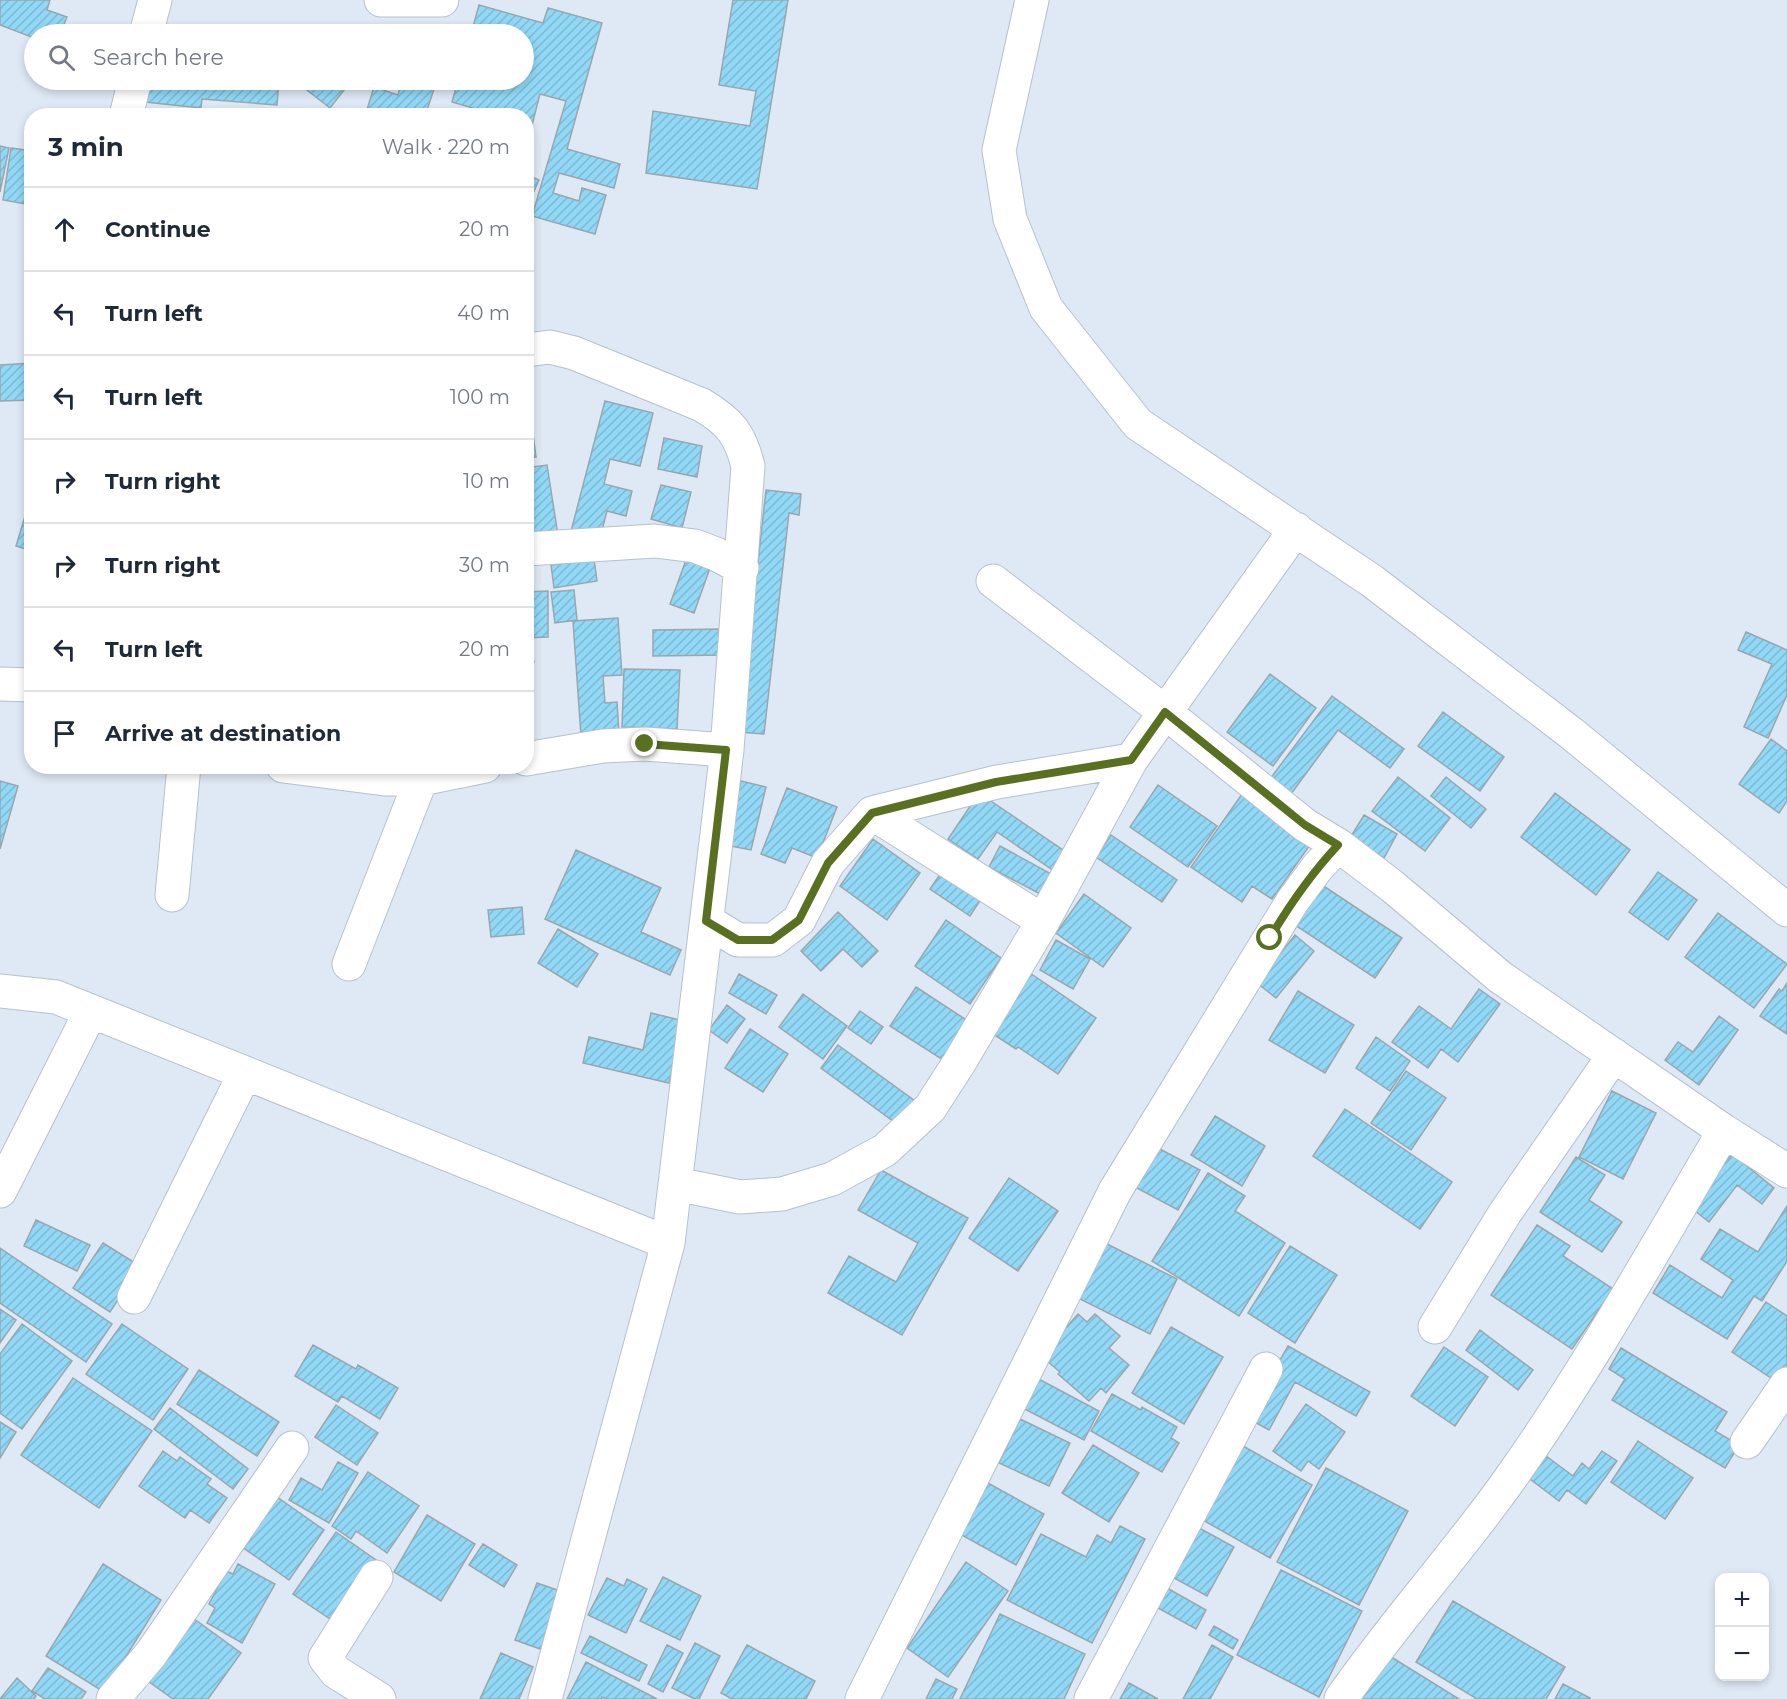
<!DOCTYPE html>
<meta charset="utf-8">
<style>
body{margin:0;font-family:Montserrat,sans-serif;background:#f2f2f3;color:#1f2937}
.controls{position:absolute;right:18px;bottom:18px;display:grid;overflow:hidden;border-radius:12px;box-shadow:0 3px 9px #0003}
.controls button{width:54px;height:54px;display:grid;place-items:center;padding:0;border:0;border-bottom:2px solid #e0e1e3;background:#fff;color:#1f2937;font:30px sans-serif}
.stop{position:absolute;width:18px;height:18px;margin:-14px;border:4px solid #5a7021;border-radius:50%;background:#fff}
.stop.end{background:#5a7021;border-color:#fff;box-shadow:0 2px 6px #0008}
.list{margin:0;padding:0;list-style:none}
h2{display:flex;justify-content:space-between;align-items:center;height:78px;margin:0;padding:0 24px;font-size:26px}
h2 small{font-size:20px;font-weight:400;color:#747a83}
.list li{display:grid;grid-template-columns:39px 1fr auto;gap:18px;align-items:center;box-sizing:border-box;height:84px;padding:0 24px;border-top:2px solid #e0e1e3}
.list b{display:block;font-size:22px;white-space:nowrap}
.list em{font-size:20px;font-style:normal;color:#747a83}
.icon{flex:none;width:33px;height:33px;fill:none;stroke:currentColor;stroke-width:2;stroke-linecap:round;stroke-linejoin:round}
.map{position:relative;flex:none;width:1787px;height:1699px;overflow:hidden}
.search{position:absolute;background:#fff;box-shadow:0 3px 9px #0003;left:24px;top:24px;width:510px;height:66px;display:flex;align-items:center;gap:15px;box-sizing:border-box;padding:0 21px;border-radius:33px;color:#747a83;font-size:22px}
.panel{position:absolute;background:#fff;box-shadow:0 3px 9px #0003;left:24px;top:108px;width:510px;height:666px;border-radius:24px}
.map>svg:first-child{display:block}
.building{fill:url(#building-hatch);stroke:#98a7ae;stroke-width:1.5}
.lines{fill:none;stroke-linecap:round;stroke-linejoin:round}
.minor-casing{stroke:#b7c1cc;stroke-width:35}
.minor{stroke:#fff;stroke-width:33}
.route{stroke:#5a7021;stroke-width:8}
</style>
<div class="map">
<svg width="1787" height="1699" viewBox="0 0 1787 1699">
<defs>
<pattern id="building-hatch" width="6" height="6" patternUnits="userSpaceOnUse" patternTransform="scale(1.5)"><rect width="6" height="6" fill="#91d8f6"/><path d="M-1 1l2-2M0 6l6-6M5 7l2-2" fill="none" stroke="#7dbad3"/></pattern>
</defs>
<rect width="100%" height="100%" fill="#dfe9f5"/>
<path class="building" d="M 0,0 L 50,0 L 47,10 L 67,17 L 60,34 L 34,34 L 34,38 L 0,25 Z
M 733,0 L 788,0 L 757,189 L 646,173 L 653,111 L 750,126 L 756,91 L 719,85 Z
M 479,5 L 543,23 L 548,8 L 602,23 L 567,149 L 620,164 L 614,188 L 559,173 L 553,193 L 579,201 L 582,188 L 606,195 L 595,234 L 532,216 L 566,101 L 540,94 L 532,125 L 526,123 L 526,116 L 500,116 L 452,102 L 458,80 L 524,80 L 524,34 L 471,34 Z
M 409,27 L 409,34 L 377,34 L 376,28 Z
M 147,80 L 279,80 L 277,105 L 202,99 L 201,108 L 145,102 Z
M 294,80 L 352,80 L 330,108 Z
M 402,80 L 437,80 L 425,116 L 365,116 L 374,87 L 398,95 Z
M 0,146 L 9,148 L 0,192 Z
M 11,148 L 32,151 L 32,205 L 3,200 Z
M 526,175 L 539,180 L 526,209 Z
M 32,363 L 32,400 L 0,401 L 0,365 Z
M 605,401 L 653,413 L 640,466 L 610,459 L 604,484 L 632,491 L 626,516 L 607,511 L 599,542 L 570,535 Z
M 526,434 L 533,434 L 536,457 L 526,458 Z
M 664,438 L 702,446 L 697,477 L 658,469 Z
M 547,465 L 558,535 L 526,540 L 526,468 Z
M 661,485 L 691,492 L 682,528 L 651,519 Z
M 766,490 L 801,494 L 799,515 L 789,513 L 764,734 L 739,732 Z
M 32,493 L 32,551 L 16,546 Z
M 594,559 L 597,581 L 554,588 L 551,565 Z
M 686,560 L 710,568 L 694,613 L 670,604 Z
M 574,590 L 577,620 L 555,623 L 551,592 Z
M 548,591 L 548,637 L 526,638 L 526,592 Z
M 618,618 L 622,675 L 603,676 L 605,703 L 617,702 L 619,733 L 581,736 L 573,621 Z
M 725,629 L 725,655 L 653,656 L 653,630 Z
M 1746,632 L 1787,650 L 1787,695 L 1768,738 L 1744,727 L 1772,664 L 1738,650 Z
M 526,659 L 534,661 L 528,683 L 526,683 Z
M 624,669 L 680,670 L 677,729 L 622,727 Z
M 1270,674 L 1316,708 L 1273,766 L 1227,732 Z
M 1332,696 L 1404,749 L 1390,768 L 1338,730 L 1291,794 L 1270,779 Z
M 1443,712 L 1504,757 L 1480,791 L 1418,746 Z
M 1771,739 L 1787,751 L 1787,801 L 1779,813 L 1739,784 Z
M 1398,777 L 1450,818 L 1425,851 L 1372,811 Z
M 1446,777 L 1486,809 L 1471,828 L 1431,796 Z
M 0,781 L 18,786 L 0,849 Z
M 741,781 L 766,787 L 751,850 L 725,845 Z
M 1158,785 L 1217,826 L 1188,867 L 1130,827 Z
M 787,788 L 837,807 L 817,858 L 792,848 L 785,863 L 761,854 Z
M 979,793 L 1066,852 L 1054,871 L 997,832 L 978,859 L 948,839 Z
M 1555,793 L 1630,850 L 1596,895 L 1521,837 Z
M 1242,794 L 1312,842 L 1272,899 L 1252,886 L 1242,902 L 1191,867 Z
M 1364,815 L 1397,834 L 1384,858 L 1350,838 Z
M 1111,835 L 1177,880 L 1162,902 L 1096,857 Z
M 873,839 L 920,873 L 887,920 L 840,886 Z
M 1000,846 L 1053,875 L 1042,895 L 989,867 Z
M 576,850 L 661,888 L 641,932 L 681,950 L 670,975 L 545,919 Z
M 947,864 L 987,890 L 970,916 L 930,889 Z
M 1658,872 L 1697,900 L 1668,940 L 1629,912 Z
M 1322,885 L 1402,938 L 1375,978 L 1295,925 Z
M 1084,894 L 1131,928 L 1103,967 L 1056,933 Z
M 522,907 L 524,934 L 491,937 L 488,910 Z
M 838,912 L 878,951 L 862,967 L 843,949 L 821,971 L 801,951 Z
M 1718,913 L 1787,964 L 1754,1008 L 1685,957 Z
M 946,920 L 1001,958 L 970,1004 L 915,966 Z
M 558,929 L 598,954 L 577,987 L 538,963 Z
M 1295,935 L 1314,951 L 1276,998 L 1257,983 Z
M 1056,940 L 1090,959 L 1073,989 L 1040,970 Z
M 1030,973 L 1096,1018 L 1058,1074 L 1018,1047 L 1016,1049 L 990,1032 Z
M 739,974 L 777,995 L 766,1014 L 729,993 Z
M 1787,983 L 1787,1034 L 1760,1016 L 1779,989 L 1782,991 Z
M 916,987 L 968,1021 L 943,1060 L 890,1026 Z
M 1479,989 L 1500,1004 L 1458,1062 L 1441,1049 L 1428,1068 L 1392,1042 L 1419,1006 L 1451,1029 Z
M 1298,991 L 1354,1025 L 1325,1073 L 1269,1040 Z
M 803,994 L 847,1026 L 823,1059 L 779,1027 Z
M 727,1005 L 745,1019 L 727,1043 L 709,1030 Z
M 860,1011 L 883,1027 L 871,1044 L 848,1028 Z
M 651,1013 L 684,1021 L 669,1083 L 583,1063 L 589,1037 L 643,1050 Z
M 1719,1016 L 1738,1030 L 1699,1085 L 1665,1060 L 1678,1042 L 1693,1052 Z
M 750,1029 L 788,1054 L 763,1092 L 725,1068 Z
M 1376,1037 L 1410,1061 L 1390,1091 L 1356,1068 Z
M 838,1045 L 922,1106 L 905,1130 L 821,1068 Z
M 1406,1071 L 1446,1098 L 1411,1150 L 1371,1123 Z
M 1612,1091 L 1656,1113 L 1623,1179 L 1579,1157 Z
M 1345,1109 L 1452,1182 L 1420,1229 L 1313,1156 Z
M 1215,1116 L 1265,1146 L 1242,1186 L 1191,1155 Z
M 1156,1147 L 1200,1170 L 1178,1210 L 1135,1187 Z
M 1732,1154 L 1774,1188 L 1762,1204 L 1737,1185 L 1709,1222 L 1690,1207 Z
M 1576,1157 L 1605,1175 L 1589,1200 L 1622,1222 L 1602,1252 L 1540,1212 Z
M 881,1170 L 968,1218 L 902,1335 L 828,1293 L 849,1256 L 896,1282 L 918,1243 L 858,1210 Z
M 1208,1173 L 1245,1196 L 1235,1211 L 1285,1243 L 1239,1316 L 1152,1261 Z
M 1009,1178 L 1058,1211 L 1018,1271 L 969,1238 Z
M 1787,1206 L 1787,1261 L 1762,1301 L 1754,1296 L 1727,1339 L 1653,1293 L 1670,1265 L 1722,1298 L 1733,1280 L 1701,1259 L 1720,1229 L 1758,1252 Z
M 36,1220 L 90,1245 L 77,1271 L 24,1246 Z
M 1537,1225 L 1570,1246 L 1563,1256 L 1613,1289 L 1572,1349 L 1491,1295 Z
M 1103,1242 L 1177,1279 L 1150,1334 L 1076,1297 Z
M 103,1243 L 140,1266 L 110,1312 L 73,1288 Z
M 1290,1246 L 1337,1275 L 1295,1343 L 1248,1313 Z
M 0,1248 L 112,1324 L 86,1362 L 0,1303 Z
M 1766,1302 L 1787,1316 L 1787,1368 L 1777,1382 L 1732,1352 Z
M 0,1309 L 16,1320 L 0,1343 Z
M 1078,1314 L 1087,1322 L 1095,1314 L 1120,1336 L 1109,1348 L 1129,1365 L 1106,1393 L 1101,1388 L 1089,1401 L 1058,1374 L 1060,1372 L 1041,1356 Z
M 22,1324 L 72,1361 L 22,1429 L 0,1413 L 0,1354 Z
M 122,1324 L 188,1369 L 153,1420 L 86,1374 Z
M 1171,1327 L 1223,1357 L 1184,1424 L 1132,1393 Z
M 1480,1330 L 1533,1370 L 1518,1390 L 1466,1350 Z
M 313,1345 L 356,1369 L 358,1365 L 398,1388 L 380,1419 L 342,1396 L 338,1402 L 295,1376 Z
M 1288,1346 L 1370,1392 L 1356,1416 L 1295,1382 L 1269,1430 L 1247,1418 Z
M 1444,1347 L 1488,1377 L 1455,1426 L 1411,1396 Z
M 1621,1348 L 1727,1412 L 1715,1431 L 1739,1445 L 1725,1468 L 1612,1400 L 1625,1379 L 1609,1369 Z
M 199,1370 L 279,1422 L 257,1456 L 177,1404 Z
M 1033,1376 L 1099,1411 L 1084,1440 L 1017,1405 Z
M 73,1378 L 152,1431 L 99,1508 L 21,1455 Z
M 1112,1394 L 1141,1410 L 1142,1407 L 1177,1427 L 1171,1438 L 1179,1443 L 1162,1472 L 1091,1431 Z
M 1306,1404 L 1345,1432 L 1319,1469 L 1308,1461 L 1301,1471 L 1273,1451 Z
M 336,1405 L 378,1433 L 357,1465 L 315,1437 Z
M 170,1408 L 248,1469 L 233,1489 L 154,1429 Z
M 1020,1419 L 1070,1443 L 1049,1486 L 999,1463 Z
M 0,1422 L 16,1432 L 0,1458 Z
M 1638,1441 L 1693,1478 L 1665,1519 L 1611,1482 Z
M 1236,1442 L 1312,1485 L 1270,1558 L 1194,1515 Z
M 1093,1445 L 1139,1473 L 1109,1522 L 1062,1493 Z
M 163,1451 L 177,1461 L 180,1457 L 211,1479 L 207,1484 L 227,1498 L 209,1523 L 190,1510 L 185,1518 L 139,1486 Z
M 1602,1451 L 1617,1461 L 1586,1504 L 1567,1490 L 1559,1501 L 1530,1479 L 1546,1456 L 1573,1476 L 1582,1463 L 1589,1469 Z
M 338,1462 L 358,1473 L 329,1523 L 289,1500 L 301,1478 L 322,1490 Z
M 1326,1468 L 1408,1511 L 1359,1605 L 1277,1562 Z
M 368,1472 L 419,1506 L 387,1553 L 356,1531 L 351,1539 L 332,1526 Z
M 986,1482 L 1044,1514 L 1016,1565 L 958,1533 Z
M 270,1492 L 324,1530 L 289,1580 L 235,1542 Z
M 427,1515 L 475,1544 L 441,1601 L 394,1572 Z
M 1192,1524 L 1234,1547 L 1207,1596 L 1165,1573 Z
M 1120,1526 L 1145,1539 L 1092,1643 L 1007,1600 L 1041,1534 L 1086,1557 L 1097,1535 L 1111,1543 Z
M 336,1532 L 376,1560 L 333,1621 L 293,1594 Z
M 483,1544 L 517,1565 L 504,1587 L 469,1565 Z
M 966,1562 L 1008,1591 L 948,1677 L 907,1648 Z
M 103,1564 L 161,1600 L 104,1692 L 46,1656 Z
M 238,1564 L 275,1584 L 242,1643 L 207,1623 L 215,1608 L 209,1604 L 226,1571 L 233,1574 Z
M 1281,1570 L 1362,1611 L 1319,1697 L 1237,1655 Z
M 663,1577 L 701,1596 L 680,1640 L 640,1621 Z
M 607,1578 L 624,1586 L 627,1579 L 647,1589 L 626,1633 L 588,1615 Z
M 537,1583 L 566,1593 L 543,1650 L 515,1640 Z
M 1160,1584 L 1206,1610 L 1196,1629 L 1149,1603 Z
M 1453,1601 L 1565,1667 L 1546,1699 L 1477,1699 L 1416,1662 Z
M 186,1613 L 241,1653 L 208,1699 L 173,1699 L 141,1676 Z
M 1000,1614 L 1085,1654 L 1064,1699 L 960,1699 Z
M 1214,1626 L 1238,1640 L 1233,1649 L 1209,1635 Z
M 590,1636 L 647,1665 L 639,1681 L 581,1653 Z
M 695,1643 L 720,1656 L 699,1699 L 695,1699 L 672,1688 Z
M 667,1645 L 683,1653 L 663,1692 L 648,1684 Z
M 747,1645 L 815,1681 L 806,1699 L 732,1699 L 721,1693 Z
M 1212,1645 L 1233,1657 L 1210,1699 L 1183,1699 Z
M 501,1653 L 533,1667 L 519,1699 L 480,1699 Z
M 1388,1655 L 1459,1699 L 1361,1699 Z
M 586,1662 L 657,1699 L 606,1699 L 602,1697 L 601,1699 L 567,1699 Z
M 48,1668 L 86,1692 L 81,1699 L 45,1699 L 32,1691 Z
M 17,1678 L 36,1696 L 34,1699 L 0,1699 Z
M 936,1679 L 957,1689 L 952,1699 L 926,1699 Z
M 1129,1683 L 1158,1699 L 1120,1699 Z
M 1563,1684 L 1590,1698 L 1590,1699 L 1555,1699 Z"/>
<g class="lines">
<defs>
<path id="minor" d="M 381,0 L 442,0
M 1032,0 L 999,150 L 1010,219 L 1046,308 L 1138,424 L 1372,581 L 1571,733 L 1787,910
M 146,34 L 155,0
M 126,116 L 135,80
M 526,350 L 550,347 L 574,353 L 702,405 C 730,422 740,434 748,466 L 727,750 L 668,1243 L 545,1699
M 526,549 L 655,541 L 695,546 L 716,554 L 742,568
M 993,581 L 1165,712 L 1305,825 L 1338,845 L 1392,886 L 1500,977 L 1724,1131 L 1787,1171
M 0,684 L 32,685
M 526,759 L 603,746 L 645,744 L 727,750
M 283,766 L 385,779 L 421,779 L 485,766
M 872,813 L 1043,921
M 172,895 L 184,766
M 707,921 L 738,940 L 773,940 L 799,920 L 828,863 L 872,813 L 997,782 L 1131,760
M 349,964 L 421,779
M 0,991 L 56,997 L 668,1243
M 676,1184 L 740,1197 L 782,1194 L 832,1179 L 885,1150 L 930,1108 L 959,1063 L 1043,921 L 1131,760 L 1296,529
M 0,1191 L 91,1011
M 134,1297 L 245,1073
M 1435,1327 L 1505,1213 L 1614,1055
M 1747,1442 L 1787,1384
M 376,1577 L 325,1658 L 336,1672 L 379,1699
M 113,1699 L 151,1654 L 292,1448
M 862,1699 L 1115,1191 L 1292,902 L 1317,868 L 1338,845
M 1091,1699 L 1266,1369
M 1341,1699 C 1393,1624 1454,1557 1507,1483 C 1587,1371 1654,1250 1724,1131"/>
</defs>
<use href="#minor" class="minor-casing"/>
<use href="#minor" class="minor"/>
</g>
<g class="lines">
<path class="route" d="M 645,744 L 726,750 L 706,921 L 738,940 L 772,940 L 799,920 L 828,863 L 872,813 L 996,782 L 1131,760 L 1165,712 L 1305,825 L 1338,845 C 1311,874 1290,904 1270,938"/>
</g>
</svg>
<div class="controls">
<button>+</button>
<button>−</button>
</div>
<div class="stop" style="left:1270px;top:938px"></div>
<div class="stop end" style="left:645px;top:744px"></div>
<div class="search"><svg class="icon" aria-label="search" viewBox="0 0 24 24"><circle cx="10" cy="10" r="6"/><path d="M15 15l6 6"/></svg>Search here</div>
<section class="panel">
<h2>3 min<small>Walk · 220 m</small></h2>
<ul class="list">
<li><svg class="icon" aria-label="ahead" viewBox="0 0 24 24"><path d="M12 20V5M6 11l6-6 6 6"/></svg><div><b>Continue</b></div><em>20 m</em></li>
<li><svg class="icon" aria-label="left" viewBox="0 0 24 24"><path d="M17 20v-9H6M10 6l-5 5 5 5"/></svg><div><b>Turn left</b></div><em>40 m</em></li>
<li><svg class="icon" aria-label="left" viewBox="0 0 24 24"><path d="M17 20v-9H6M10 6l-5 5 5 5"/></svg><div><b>Turn left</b></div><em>100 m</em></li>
<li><svg class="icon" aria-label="right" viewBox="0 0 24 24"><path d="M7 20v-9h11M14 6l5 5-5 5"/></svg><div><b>Turn right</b></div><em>10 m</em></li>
<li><svg class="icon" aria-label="right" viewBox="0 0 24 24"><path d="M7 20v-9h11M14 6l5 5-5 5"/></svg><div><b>Turn right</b></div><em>30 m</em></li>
<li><svg class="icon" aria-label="left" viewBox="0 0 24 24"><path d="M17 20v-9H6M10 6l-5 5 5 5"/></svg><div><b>Turn left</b></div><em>20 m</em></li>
<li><svg class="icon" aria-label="arrive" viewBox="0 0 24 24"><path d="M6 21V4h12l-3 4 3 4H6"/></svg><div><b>Arrive at destination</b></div></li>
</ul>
</section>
</div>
